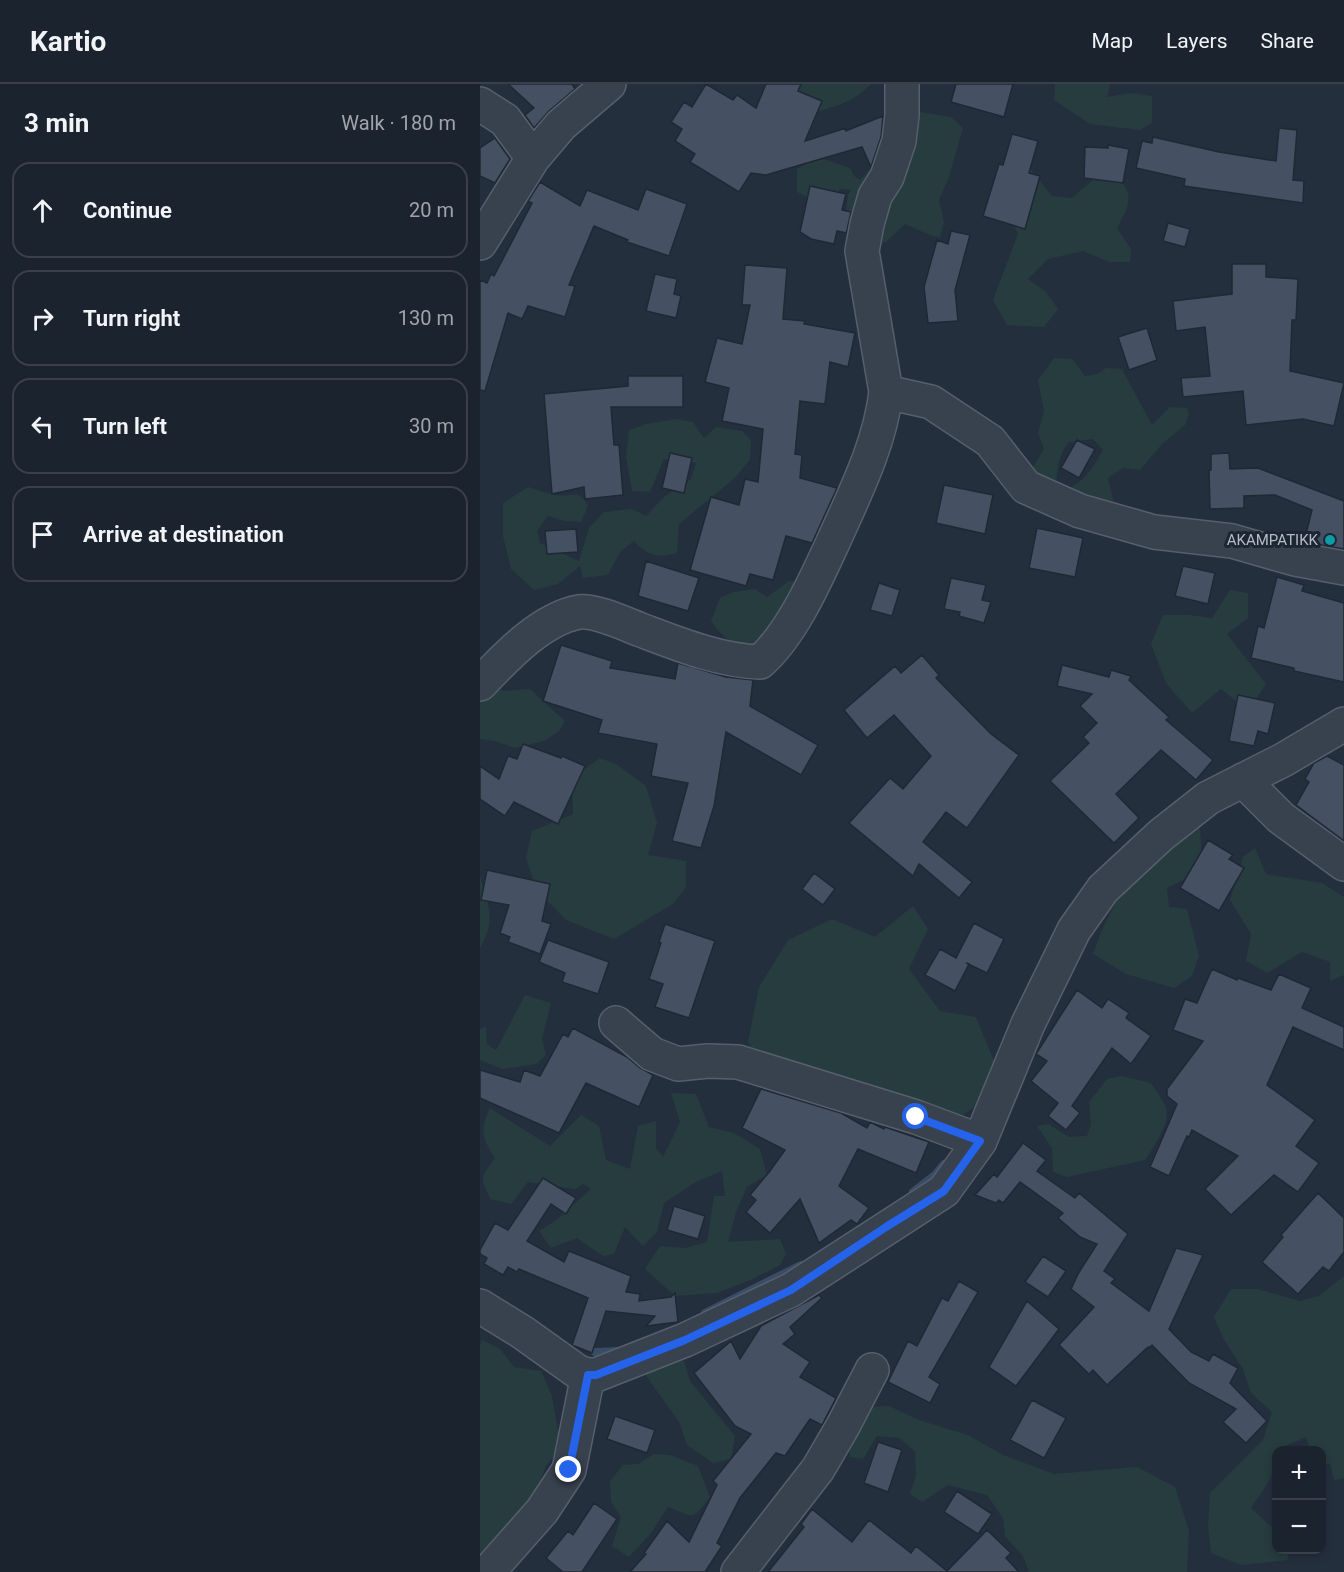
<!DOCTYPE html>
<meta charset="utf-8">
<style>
body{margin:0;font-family:Roboto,sans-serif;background:#282f3a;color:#f1f3f6}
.controls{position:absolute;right:18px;bottom:18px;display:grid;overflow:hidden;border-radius:12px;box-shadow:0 3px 9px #0003}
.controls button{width:54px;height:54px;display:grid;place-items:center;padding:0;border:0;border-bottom:2px solid #39404a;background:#1b232e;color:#f1f3f6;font:30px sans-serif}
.stop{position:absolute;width:18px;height:18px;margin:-14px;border:4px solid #2563eb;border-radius:50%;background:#fff}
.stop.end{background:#2563eb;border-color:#fff;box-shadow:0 2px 6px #0008}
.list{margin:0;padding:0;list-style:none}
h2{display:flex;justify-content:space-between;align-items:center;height:78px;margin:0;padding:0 24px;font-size:26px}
h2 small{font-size:20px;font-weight:400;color:#a0a4aa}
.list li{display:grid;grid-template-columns:39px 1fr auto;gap:18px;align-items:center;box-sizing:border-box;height:96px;margin:0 12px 12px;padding:0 12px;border:2px solid #39404a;border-radius:18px}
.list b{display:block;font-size:22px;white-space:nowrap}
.list em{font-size:20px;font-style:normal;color:#a0a4aa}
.icon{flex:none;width:33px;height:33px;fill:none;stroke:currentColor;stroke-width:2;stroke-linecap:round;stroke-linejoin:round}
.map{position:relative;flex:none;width:864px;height:1488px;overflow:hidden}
header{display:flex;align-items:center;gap:36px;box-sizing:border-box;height:84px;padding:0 30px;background:#1b232e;border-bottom:2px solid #39404a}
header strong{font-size:28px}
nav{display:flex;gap:33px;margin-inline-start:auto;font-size:21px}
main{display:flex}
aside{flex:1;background:#1b232e}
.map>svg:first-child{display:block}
.green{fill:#263c3f}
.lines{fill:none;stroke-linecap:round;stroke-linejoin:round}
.stream{stroke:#394c67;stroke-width:8}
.building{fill:#455162;stroke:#1f2835;stroke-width:1.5}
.minor-casing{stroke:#565f6c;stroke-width:36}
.minor{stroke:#38414e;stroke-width:33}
.route{stroke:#2563eb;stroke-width:8}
.culture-dot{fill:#0f9aa8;stroke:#1d2633;stroke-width:2}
.labels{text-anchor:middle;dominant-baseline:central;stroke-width:6;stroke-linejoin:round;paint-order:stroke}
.poi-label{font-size:15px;fill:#b4bcc9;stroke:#1d2633;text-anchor:end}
</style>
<header>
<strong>Kartio</strong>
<nav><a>Map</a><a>Layers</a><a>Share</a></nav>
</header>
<main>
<aside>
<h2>3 min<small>Walk · 180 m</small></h2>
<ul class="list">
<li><svg class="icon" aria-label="ahead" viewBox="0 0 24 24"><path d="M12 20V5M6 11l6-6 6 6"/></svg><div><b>Continue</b></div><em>20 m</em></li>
<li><svg class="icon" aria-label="right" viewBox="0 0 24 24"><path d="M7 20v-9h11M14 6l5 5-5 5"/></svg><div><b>Turn right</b></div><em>130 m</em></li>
<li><svg class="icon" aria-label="left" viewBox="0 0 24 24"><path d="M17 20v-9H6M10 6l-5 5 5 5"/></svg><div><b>Turn left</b></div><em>30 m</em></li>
<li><svg class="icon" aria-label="arrive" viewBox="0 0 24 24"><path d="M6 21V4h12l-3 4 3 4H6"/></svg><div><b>Arrive at destination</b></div></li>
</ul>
</aside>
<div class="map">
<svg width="864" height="1488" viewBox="0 0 864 1488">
<rect width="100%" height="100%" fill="#242f3e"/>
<path class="green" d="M 301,0 L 391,0 C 373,21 340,27 314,33 Z
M 575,0 L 628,0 L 630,2 L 627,13 L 651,9 L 672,12 L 672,39 L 660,46 L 610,40 L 574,16 Z
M 441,28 L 471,33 L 483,44 L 469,93 L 459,116 L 464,138 L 460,153 L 452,152 L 425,140 L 406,158 L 392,164 L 363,149 L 368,111 L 371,106 L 360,105 L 353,116 L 344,121 L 317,108 L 317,85 L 338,73 L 370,84 L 374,92 L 380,96 L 400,74 L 393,58 L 400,33 Z
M 542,81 L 552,87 L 572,112 L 592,114 L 615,94 L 638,92 C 655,114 649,121 637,144 L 651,165 L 650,178 L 629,178 L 603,167 L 568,175 L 548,195 L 566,208 L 578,225 L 564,243 L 527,241 L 513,216 L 538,150 L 529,129 Z
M 574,274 L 592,275 L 605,292 L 618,290 L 626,284 L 642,285 L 672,341 L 690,323 L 707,324 L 709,330 L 705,341 L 683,359 L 660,386 L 643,384 L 628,394 L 635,424 L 586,406 C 605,398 613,383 623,366 L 613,355 L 589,358 C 578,371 577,386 576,403 L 554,394 L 553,383 L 564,365 L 558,349 L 564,327 L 558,296 Z
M 196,335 L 213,338 L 224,354 L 236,343 L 262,347 L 271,356 L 270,375 L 256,393 L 199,440 L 197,469 C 177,474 169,473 154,457 L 140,468 L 128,491 L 103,494 L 100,482 L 78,500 L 54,506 L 31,485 L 23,452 L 23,419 L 48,403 C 57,406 66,409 76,411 C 91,414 99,403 108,422 L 101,438 L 84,437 L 68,432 L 57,447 L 60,459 L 99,477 L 109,444 L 124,428 L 152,425 L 166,432 L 184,413 L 211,395 L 216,379 L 184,375 L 170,408 L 152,407 L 146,372 L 149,346 L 166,340 Z
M 309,497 L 324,498 L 285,559 C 257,562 248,561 231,537 L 240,514 L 253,508 L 275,505 L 287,513 Z
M 750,506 L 768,509 L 768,534 L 747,550 L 786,600 L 772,621 L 764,623 L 741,605 L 712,629 L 686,599 L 671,560 L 683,531 L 709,531 L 732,534 Z
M 0,596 L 23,607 L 50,605 L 85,637 L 79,647 L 64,657 L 35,664 L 14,657 L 0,655 Z
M 120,674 L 136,680 L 166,702 L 177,739 L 168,771 L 206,777 L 206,803 L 193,820 L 134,855 L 86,836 L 56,805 L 46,774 L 52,747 L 93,730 L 92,694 Z
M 710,740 L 720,745 C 723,787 725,786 687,804 L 689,823 L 707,825 L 719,872 L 712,892 L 694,904 L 646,890 L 613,870 L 621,848 L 642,805 Z
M 775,764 L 786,790 L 842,799 L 864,813 L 864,891 L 850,897 L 850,878 L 822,868 L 787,889 L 766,877 L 771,850 L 750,816 L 763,773 Z
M 0,792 C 8,823 17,834 0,864 Z
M 433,822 L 448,845 L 429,885 L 460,927 L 496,933 L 514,977 L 499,1020 L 457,1048 L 279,975 L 268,958 L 279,903 L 308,856 L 352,835 L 395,853 Z
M 45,911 L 71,919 L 62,955 L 66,971 L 56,980 L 23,985 L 0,976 L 0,945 L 6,943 L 7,960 L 16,966 Z
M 642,992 L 671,999 C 676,1007 683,1016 686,1024 C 691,1038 673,1064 665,1076 L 587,1093 L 573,1088 L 572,1064 L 557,1042 L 568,1040 L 589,1053 L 607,1052 L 611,1040 L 609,1018 L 627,995 Z
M 191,1009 L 216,1010 L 229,1043 L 254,1049 L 280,1065 L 287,1091 L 267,1103 L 256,1128 L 248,1158 L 300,1155 L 306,1170 L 300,1181 L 270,1196 L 237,1209 L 195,1212 L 165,1185 L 180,1162 L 205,1164 L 227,1158 L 234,1112 L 245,1112 L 242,1087 L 214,1099 L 184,1119 L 177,1148 L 163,1162 L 145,1143 L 134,1170 L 123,1172 L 97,1154 L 71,1164 L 59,1147 L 75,1137 L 111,1105 L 103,1100 L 95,1105 L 48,1098 L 31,1120 L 10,1115 C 0,1092 0,1094 15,1074 C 1,1053 0,1046 10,1024 L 70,1062 L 101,1031 L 119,1042 L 126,1076 L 150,1085 L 158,1042 L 176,1037 L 176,1064 L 183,1073 L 200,1038 Z
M 864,1192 L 864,1394 L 854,1396 L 850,1380 L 842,1381 L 842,1366 L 830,1366 L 826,1353 L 803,1363 L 802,1366 L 796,1366 C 796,1394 785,1402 771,1424 L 796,1447 L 796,1466 L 808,1466 L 808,1476 L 761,1481 L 731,1469 L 728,1442 L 730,1409 L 783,1356 L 792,1328 L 771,1309 L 763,1285 L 743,1254 L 734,1233 L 751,1205 L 778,1205 L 820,1217 L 839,1212 Z
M 2,1256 L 20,1265 L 34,1283 L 61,1287 L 72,1312 L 81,1364 L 66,1382 L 50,1425 L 0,1475 L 0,1261 Z
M 202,1270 L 210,1297 L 255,1352 L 251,1375 L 233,1379 L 207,1361 L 199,1338 L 164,1289 Z
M 409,1322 L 439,1336 L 488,1351 L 523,1371 L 574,1390 L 657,1383 L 695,1403 L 709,1447 L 707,1488 L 549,1488 L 543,1472 L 525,1452 L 523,1434 L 507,1411 L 468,1401 L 442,1418 L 430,1410 L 436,1391 L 435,1367 L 419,1354 L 397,1352 L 383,1375 L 370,1373 L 368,1353 L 385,1323 Z
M 174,1370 L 190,1371 L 218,1382 L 230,1413 C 212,1437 215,1434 188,1423 L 171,1449 L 149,1473 L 132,1462 L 141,1433 L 131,1418 L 130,1397 L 143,1381 L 158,1380 Z"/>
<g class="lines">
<path class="stream" d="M 433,1108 L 455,1091 L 464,1080
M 225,1229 L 321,1181
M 115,1268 L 141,1267"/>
</g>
<path class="building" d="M 28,0 L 92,0 L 95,5 L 69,27 L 54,44 L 45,31 L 54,24 Z
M 226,0 L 253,16 L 257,11 L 276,24 L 286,0 L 321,0 L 318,7 L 342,17 L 325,57 L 366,44 L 366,47 L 403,32 L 401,53 L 391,83 L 382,63 L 286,91 L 271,89 L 259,108 L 210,78 L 215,70 L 195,57 L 202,45 L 191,38 L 204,18 L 212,23 Z
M 476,0 L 533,0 L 524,33 L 471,18 Z
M 799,44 L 817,46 L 813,96 L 824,97 L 823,119 L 704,102 L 705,95 L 656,84 L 662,57 L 672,59 L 673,53 L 739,68 L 796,77 Z
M 532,50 L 558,57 L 549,89 L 560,92 L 545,145 L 503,132 L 519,80 L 523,81 Z
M 15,54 L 30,75 L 15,99 L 0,92 L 0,64 Z
M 628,61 L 649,65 L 643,99 L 604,94 L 605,63 L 628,64 Z
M 60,98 L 100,122 L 107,106 L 158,126 L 166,105 L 207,120 L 189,172 L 147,158 L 148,156 L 114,142 L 89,201 L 95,202 L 85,233 L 48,222 L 42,235 L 28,229 L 5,307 L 0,306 L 0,196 L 7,199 L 11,190 L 14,192 L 52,119 L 48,117 Z
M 330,102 L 366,110 L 362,126 L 371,128 L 367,146 L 366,149 L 357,147 L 354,160 L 331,155 L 320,148 Z
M 688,139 L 710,145 L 705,163 L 683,157 Z
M 471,147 L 490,151 L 475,206 L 478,237 L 448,239 L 444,203 L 457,156 L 468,160 Z
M 752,180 L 786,180 L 786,193 L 818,195 L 816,236 L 812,236 L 810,287 L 864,299 L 854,342 L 823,335 L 766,341 L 763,307 L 703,313 L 701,294 L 730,292 L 725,243 L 696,247 L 693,217 L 752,210 Z
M 265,181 L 307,184 L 303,235 L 325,237 L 324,240 L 375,249 L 368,283 L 350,278 L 345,320 L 320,317 L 315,370 L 322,371 L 320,394 L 357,404 L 332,459 L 306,452 L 293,496 L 270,490 L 266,502 L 210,486 L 231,413 L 259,421 L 265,395 L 278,398 L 283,345 L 242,337 L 249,304 L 225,298 L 237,254 L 262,260 L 270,221 L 262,221 Z
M 175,190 L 197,195 L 194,210 L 201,212 L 196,234 L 166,227 Z
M 667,244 L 677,276 L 649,286 L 638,253 Z
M 148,292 L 203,292 L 203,323 L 131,323 L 134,361 L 139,361 L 143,411 L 105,415 L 104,403 L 72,410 L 64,310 L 148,302 Z
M 597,356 L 615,365 L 599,394 L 581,384 Z
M 190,369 L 212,374 L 204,409 L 182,404 Z
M 749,369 L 750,385 L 778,384 L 864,417 L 864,465 L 824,458 L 832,426 L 795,411 L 764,412 L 764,424 L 730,425 L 729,386 L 731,386 L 731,370 Z
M 464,401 L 513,411 L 505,450 L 456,439 Z
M 557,444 L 603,454 L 595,493 L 549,484 Z
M 96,445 L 98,468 L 67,470 L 65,447 Z
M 166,477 L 219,494 L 208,527 L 158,512 Z
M 703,482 L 735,489 L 728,520 L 695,512 Z
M 797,493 L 824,501 L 822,507 L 864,519 L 864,598 L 814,587 L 814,584 L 771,574 L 778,542 L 784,544 Z
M 471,494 L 506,501 L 502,516 L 511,518 L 504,539 L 479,532 L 480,528 L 464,525 Z
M 399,499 L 420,506 L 412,532 L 390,526 Z
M 81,561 L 132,577 L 130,584 L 195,595 L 198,579 L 246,593 L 273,596 L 270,622 L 338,661 L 321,691 L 246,648 L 234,722 L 221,764 L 192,757 L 208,699 L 171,692 L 177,660 L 118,649 L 122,636 L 63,617 Z
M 442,571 L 459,591 L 456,594 L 511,650 L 539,671 L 487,744 L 466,728 L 443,758 L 492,798 L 479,814 L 439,780 L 433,792 L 369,739 L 410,694 L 423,705 L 451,672 L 414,631 L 387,654 L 364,626 L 415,582 L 421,589 Z
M 582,581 L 629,593 L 631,586 L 651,592 L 649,596 L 689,633 L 686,636 L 733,676 L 716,696 L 681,666 L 636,710 L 659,734 L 634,759 L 570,697 L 609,659 L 603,653 L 617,639 L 600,622 L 612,610 L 577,602 Z
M 758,611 L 795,619 L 788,650 L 778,647 L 774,662 L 749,657 Z
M 43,660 L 81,674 L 82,672 L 105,682 L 78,740 L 34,718 L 25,732 L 0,715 L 0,682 L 19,695 L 28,672 L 37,675 Z
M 847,672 L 864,681 L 864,757 L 816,721 L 829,698 L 825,695 L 834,679 Z
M 728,756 L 753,771 L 749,775 L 764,784 L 739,827 L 700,804 Z
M 7,786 L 70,800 L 62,837 L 71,840 L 60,870 L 28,858 L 30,853 L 20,849 L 29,821 L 1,816 Z
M 334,789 L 355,805 L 343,821 L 322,805 Z
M 494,839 L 524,855 L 507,889 L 486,879 L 489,880 L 475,907 L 445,891 L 460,865 L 476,874 Z
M 185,840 L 235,857 L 209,934 L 175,923 L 183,900 L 169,895 L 181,859 L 179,858 Z
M 68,856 L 129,878 L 118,910 L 82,898 L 85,889 L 59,878 Z
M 732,885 L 757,896 L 758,894 L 791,906 L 799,890 L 831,904 L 822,924 L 864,943 L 864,966 L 813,943 L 787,1001 L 835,1036 L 816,1062 L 839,1079 L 818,1108 L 794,1091 L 751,1131 L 725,1105 L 758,1072 L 712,1046 L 709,1053 L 707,1052 L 689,1092 L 670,1083 L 697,1020 L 687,1012 L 687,1005 L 723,957 L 693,946 L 705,915 L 717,919 Z
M 597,906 L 622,924 L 628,915 L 649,929 L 646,934 L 671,952 L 651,980 L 632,964 L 592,1022 L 600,1029 L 586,1046 L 568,1032 L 578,1019 L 551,997 L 567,977 L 556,970 Z
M 93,944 L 147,973 L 160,984 L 173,991 L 159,1023 L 106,999 L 79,1049 L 0,1014 L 0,986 L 40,998 L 44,986 L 60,992 L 83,950 L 88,953 Z
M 281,1005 L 361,1029 L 387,1044 L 390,1038 L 404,1045 L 405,1043 L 449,1058 L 436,1089 L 378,1065 L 359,1102 L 389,1124 L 377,1140 L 371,1136 L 339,1159 L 320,1115 L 290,1149 L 266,1128 L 276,1116 L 270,1111 L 290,1087 L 305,1066 L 262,1044 Z
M 543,1059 L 566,1076 L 557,1087 L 595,1114 L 599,1109 L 648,1150 L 624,1187 L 635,1195 L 631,1199 L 669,1227 L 696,1164 L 723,1171 L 689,1245 L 711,1268 L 729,1277 L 733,1270 L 758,1284 L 750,1299 L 787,1337 L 766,1359 L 743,1338 L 756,1325 L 709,1299 L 672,1261 L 669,1264 L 668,1263 L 627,1301 L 613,1286 L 609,1290 L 579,1261 L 614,1223 L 591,1205 L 598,1190 L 617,1160 L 600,1153 L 578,1134 L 583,1129 L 540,1098 L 523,1119 L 519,1116 L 516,1119 L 495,1111 L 514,1090 L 517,1093 Z
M 63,1094 L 96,1114 L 86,1130 L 71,1120 L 47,1157 L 84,1178 L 89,1167 L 151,1192 L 146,1208 L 160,1210 L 159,1217 L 191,1213 L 195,1209 L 198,1238 L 166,1242 L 175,1232 L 126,1227 L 112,1269 L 92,1261 L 108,1214 L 39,1185 L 37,1188 L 28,1183 L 23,1191 L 4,1180 L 7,1174 L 0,1170 L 0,1166 L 15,1139 L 28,1146 Z
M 838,1109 L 864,1134 L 864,1168 L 849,1187 L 843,1183 L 818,1210 L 782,1178 L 803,1153 L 801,1151 Z
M 194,1122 L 225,1132 L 218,1155 L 187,1146 Z
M 563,1172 L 586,1187 L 568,1213 L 545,1198 Z
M 479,1197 L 498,1208 L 449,1293 L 460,1300 L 450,1319 L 408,1298 L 428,1257 L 437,1262 L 462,1214 L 468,1217 Z
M 339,1211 L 342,1214 L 310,1243 L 315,1250 L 303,1260 L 330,1278 L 320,1293 L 356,1314 L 342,1341 L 330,1335 L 305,1372 L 296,1369 L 260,1414 L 237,1459 L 242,1462 L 225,1488 L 150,1488 L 166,1470 L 164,1469 L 187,1437 L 209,1458 L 237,1401 L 233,1397 L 271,1350 L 255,1342 L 214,1289 L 251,1257 L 260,1275 L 281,1242 Z
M 547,1217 L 579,1245 L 536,1302 L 509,1283 Z
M 552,1316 L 586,1334 L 564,1374 L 530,1356 Z
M 135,1332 L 175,1346 L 167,1369 L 127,1355 Z
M 398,1358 L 422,1366 L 408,1408 L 384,1399 Z
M 477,1407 L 512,1430 L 498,1450 L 464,1428 Z
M 114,1419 L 137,1435 L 102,1488 L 83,1488 L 66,1474 L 88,1447 L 93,1451 Z
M 332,1425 L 372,1458 L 389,1436 L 431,1469 L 436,1462 L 467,1487 L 507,1446 L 531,1469 L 526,1474 L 539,1488 L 288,1488 L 324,1443 L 321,1440 Z"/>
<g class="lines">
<defs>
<path id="minor" d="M 0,20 L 25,36 L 53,74
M 0,159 L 53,74 L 81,41 L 129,0
M 406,308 L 451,318 L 510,357 L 546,403 L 600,427 L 674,448 L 752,457 L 815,475 L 864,484
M 0,600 C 26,573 61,535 99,528 C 116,526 145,540 161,546 C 198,560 240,577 280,578 C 312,550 336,495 354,456 C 375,409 400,360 406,308 L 382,167 L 387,140 L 395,112 L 407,93 L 419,57 L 422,31 L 422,0
M 763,696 L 801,734 L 864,780
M 136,939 L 172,970 L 198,980 L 228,977 L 258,978 L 436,1033 L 500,1057
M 0,1222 L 42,1248 L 98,1288 L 108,1291 L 116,1291 L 205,1256 L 311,1206 L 464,1107 L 500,1057 L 548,940 L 594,846 L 623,805 L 681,751 L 728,714 L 803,676 L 864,640
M 8,1488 L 62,1427 L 89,1386 L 108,1291
M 258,1488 L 338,1385 L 363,1342 L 392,1286"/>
</defs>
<use href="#minor" class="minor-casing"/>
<use href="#minor" class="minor"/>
</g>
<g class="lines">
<path class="route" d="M 89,1386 L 108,1291 L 116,1291 L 205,1256 L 311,1206 L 406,1143 L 464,1107 L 500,1057 L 436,1033"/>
</g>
<circle class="culture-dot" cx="850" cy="456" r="6"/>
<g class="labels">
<g class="poi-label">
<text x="838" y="456">AKAMPATIKK</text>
</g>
</g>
</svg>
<div class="controls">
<button>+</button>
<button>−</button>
</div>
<div class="stop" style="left:436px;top:1033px"></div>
<div class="stop end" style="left:89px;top:1386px"></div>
</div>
</main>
